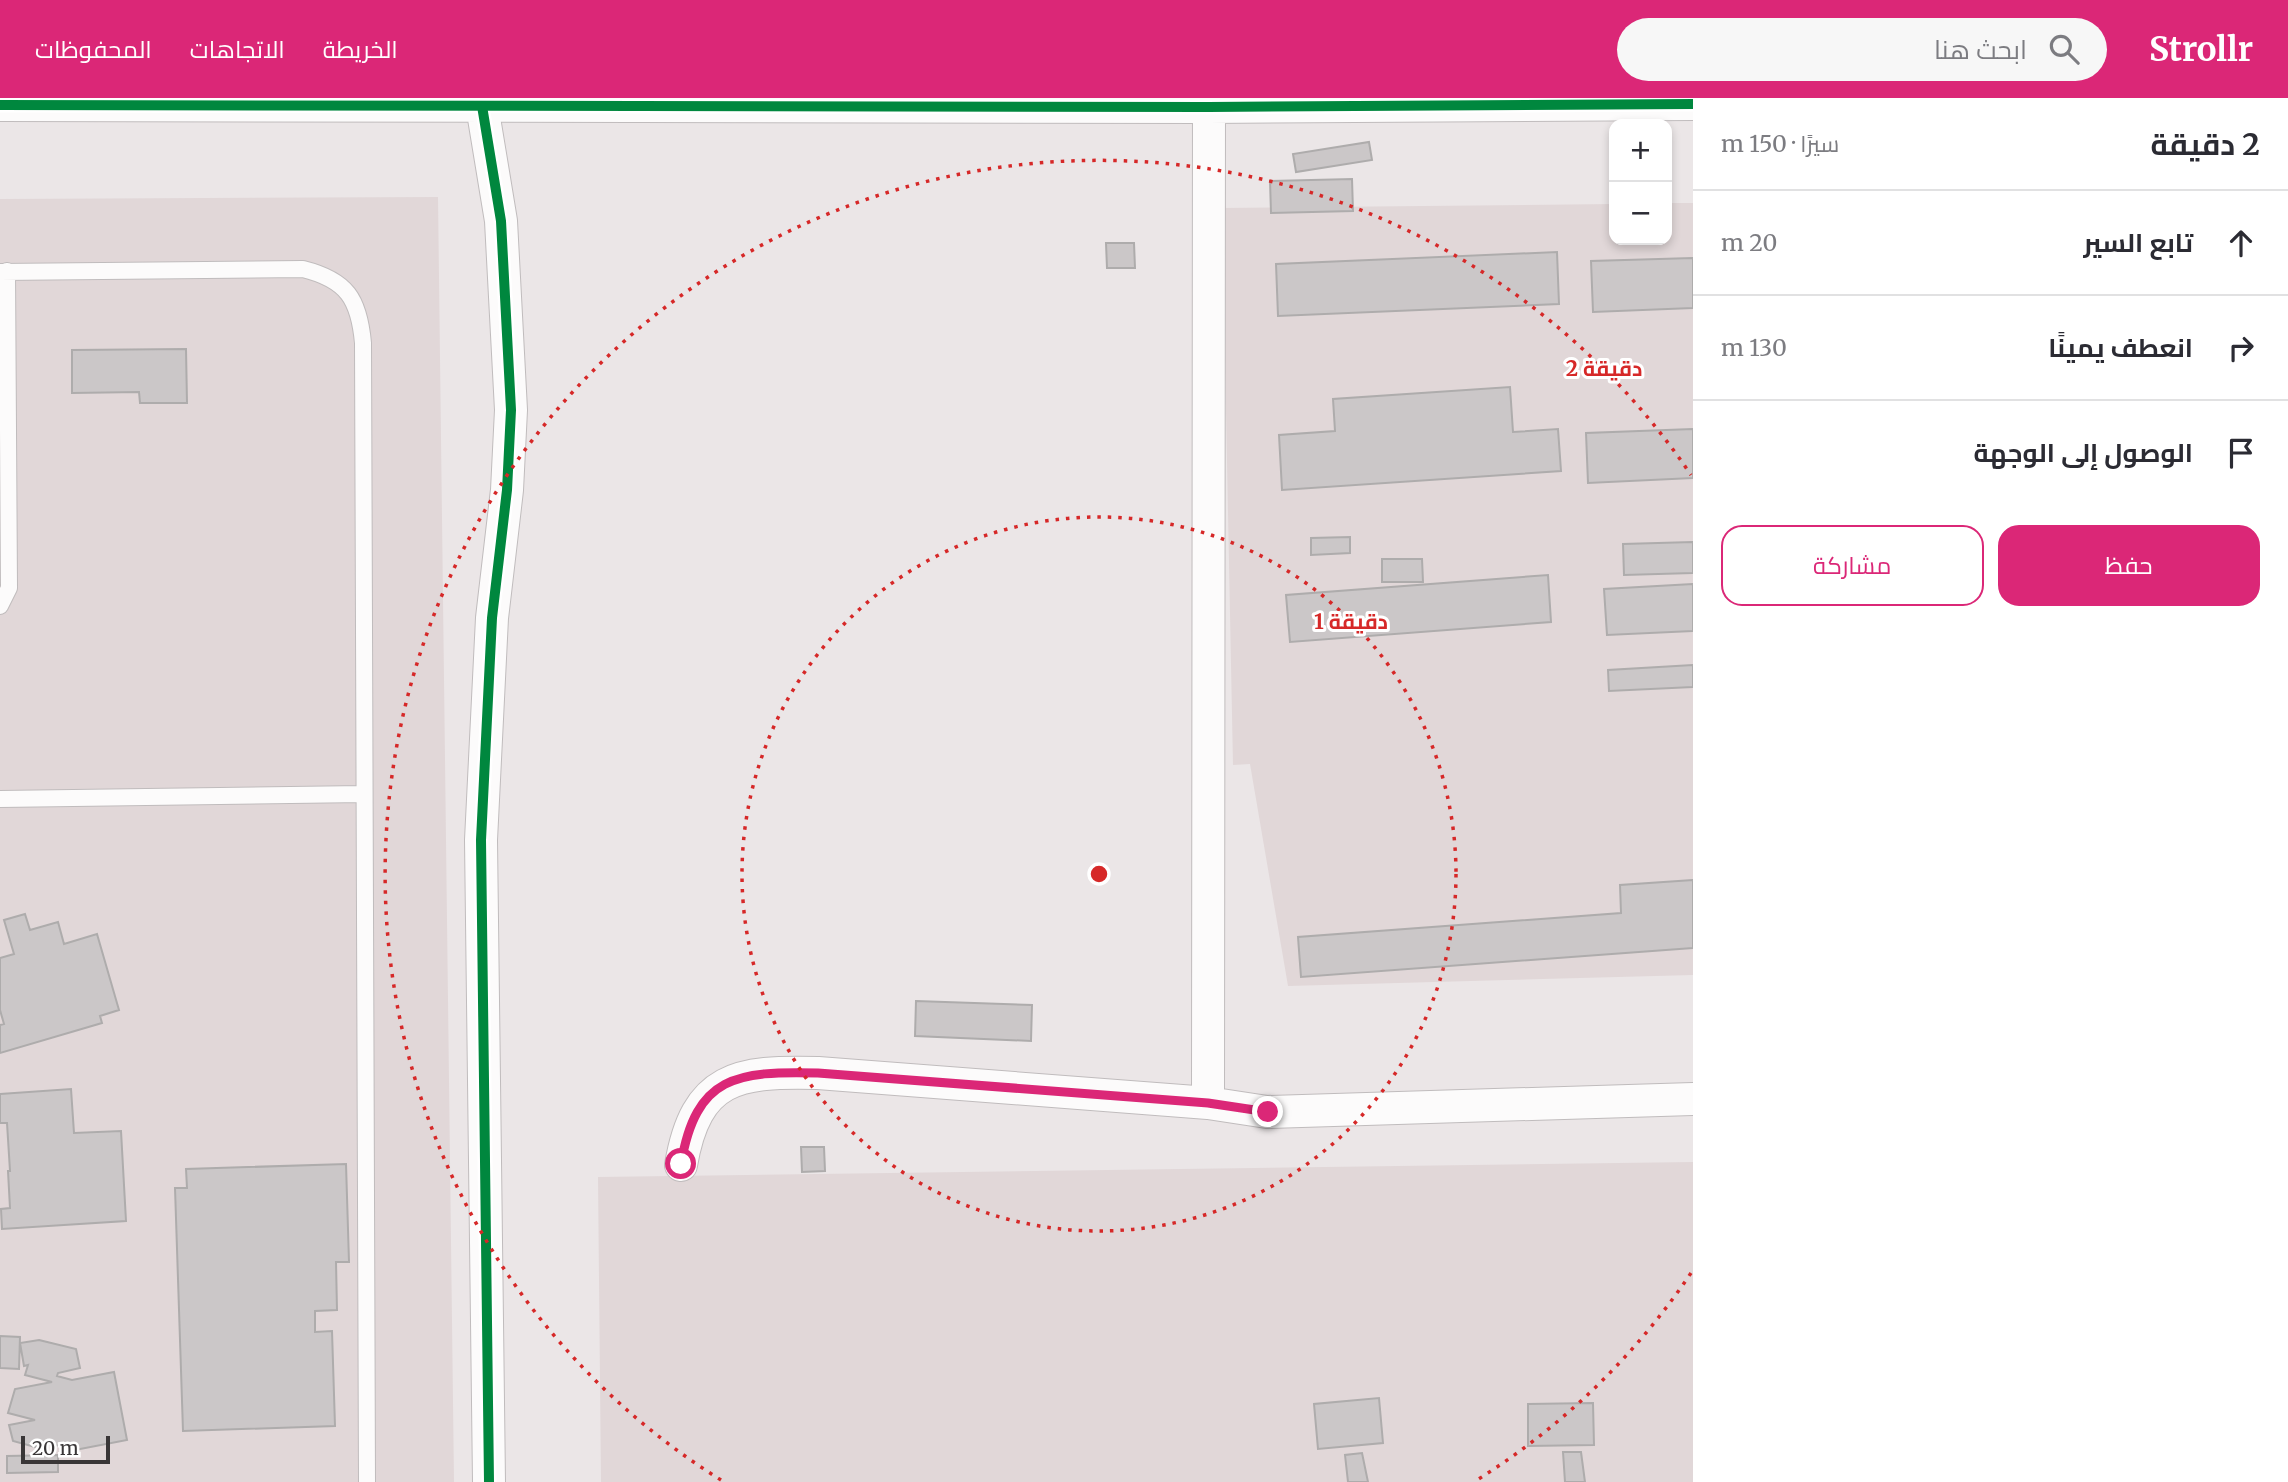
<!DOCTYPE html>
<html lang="ar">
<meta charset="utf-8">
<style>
body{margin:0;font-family:Merriweather,Cairo,serif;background:#f7f7f7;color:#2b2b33;direction:rtl}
.controls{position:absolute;right:21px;top:21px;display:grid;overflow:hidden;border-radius:14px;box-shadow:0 4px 10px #0003}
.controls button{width:63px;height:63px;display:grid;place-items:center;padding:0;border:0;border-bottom:2px solid #e1e1e2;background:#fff;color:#2b2b33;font:35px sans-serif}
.scale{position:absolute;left:21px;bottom:18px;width:89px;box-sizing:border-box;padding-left:7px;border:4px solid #393637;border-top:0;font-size:19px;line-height:24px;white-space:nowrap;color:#393637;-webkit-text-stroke:5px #fff;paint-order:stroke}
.stop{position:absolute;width:21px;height:21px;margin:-16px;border:5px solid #db2777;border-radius:50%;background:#fff}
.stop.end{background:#db2777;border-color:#fff;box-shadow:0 2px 7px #0008}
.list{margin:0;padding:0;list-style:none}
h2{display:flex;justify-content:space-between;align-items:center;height:91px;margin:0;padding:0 28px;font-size:30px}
h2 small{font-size:23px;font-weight:400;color:#7c7c81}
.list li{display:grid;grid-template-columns:46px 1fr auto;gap:21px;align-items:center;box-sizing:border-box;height:105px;padding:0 28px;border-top:2px solid #e1e1e2}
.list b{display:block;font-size:26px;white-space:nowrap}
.list em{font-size:23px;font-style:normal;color:#7c7c81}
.actions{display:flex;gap:14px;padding:21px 28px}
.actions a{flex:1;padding:16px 0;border:2px solid #db2777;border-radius:21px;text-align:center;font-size:24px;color:#db2777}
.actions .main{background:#db2777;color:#fff}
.icon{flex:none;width:38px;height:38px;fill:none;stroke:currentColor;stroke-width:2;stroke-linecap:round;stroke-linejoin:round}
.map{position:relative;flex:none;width:1693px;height:1384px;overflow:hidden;direction:ltr}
header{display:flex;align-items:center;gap:42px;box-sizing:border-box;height:98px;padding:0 35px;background:#db2777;color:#fff}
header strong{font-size:33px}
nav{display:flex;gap:38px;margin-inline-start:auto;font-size:24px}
.search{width:490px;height:63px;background:#f7f7f7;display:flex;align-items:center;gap:18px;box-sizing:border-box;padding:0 24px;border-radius:38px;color:#7c7c81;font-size:26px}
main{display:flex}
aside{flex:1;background:#fff}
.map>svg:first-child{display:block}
.built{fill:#e1d7d8}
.building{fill:#cbc7c8;stroke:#aeacac;stroke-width:2}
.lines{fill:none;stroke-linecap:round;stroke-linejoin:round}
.service-casing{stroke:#c0bcbd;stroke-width:18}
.minor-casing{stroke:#c0bcbd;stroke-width:34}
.service{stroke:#fcfbfb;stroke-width:16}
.minor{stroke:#fcfbfb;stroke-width:32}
.cycleway-casing{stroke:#fff;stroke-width:15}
.cycleway{stroke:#00873e;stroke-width:10}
.route{stroke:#db2777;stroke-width:9}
.ring{fill:none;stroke:#d62828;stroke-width:3.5;stroke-dasharray:3.5 7}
.centre{fill:#d62828;stroke:#fff;stroke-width:3.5}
.ring-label{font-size:21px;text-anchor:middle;font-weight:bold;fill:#d62828;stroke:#fff;stroke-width:6;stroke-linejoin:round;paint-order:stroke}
</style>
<header>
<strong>Strollr</strong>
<div class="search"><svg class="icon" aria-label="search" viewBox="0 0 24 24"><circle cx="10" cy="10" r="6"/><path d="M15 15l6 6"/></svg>ابحث هنا</div>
<nav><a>الخريطة</a><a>الاتجاهات</a><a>المحفوظات</a></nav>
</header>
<main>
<aside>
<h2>2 دقيقة<small>سيرًا · 150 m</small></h2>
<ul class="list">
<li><svg class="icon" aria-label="ahead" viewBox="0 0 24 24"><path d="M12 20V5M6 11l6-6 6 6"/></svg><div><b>تابع السير</b></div><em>20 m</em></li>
<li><svg class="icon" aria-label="right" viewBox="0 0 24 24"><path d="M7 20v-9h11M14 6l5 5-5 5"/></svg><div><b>انعطف يمينًا</b></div><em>130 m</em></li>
<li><svg class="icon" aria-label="arrive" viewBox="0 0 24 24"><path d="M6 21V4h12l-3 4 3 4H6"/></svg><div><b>الوصول إلى الوجهة</b></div></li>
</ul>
<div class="actions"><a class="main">حفظ</a><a>مشاركة</a></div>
</aside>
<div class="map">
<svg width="1693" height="1384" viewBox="0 0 1693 1384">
<rect width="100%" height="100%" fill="#ebe6e7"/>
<path class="built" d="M 438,99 L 454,1384 L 0,1384 L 0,101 Z
M 1667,105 L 1693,105 L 1693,877 L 1288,888 L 1250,666 L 1233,667 L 1222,110 L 1614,106 L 1614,142 L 1667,142 Z
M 1693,1064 L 1693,1384 L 601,1384 L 598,1079 Z"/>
<path class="building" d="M 1369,44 L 1372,62 L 1296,74 L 1293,56 Z
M 1352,81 L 1353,113 L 1271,115 L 1270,83 Z
M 1106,145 L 1134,145 L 1135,170 L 1107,170 Z
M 1557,154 L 1559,206 L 1278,218 L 1276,166 Z
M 1693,160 L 1693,210 L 1593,214 L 1591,163 Z
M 186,251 L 187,305 L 140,305 L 139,294 L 72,295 L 72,252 Z
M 1510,289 L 1513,334 L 1558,331 L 1561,373 L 1282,392 L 1279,337 L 1335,333 L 1333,301 Z
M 1693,331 L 1693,380 L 1588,385 L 1586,335 Z
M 1350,439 L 1350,455 L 1311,457 L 1311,440 Z
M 1693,444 L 1693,475 L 1624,477 L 1623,446 Z
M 1382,461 L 1422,461 L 1423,484 L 1382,484 Z
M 1548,477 L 1551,524 L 1290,544 L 1286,497 Z
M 1693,486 L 1693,533 L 1607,537 L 1604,491 Z
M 1693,567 L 1693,589 L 1609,593 L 1608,572 Z
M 1693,782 L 1693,850 L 1301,879 L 1298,839 L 1621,815 L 1620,787 Z
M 25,816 L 30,832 L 58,824 L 64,846 L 97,836 L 119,912 L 100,918 L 102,925 L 0,955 L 0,927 L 4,926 L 0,912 L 0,860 L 14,856 L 4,822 Z
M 916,903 L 1032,907 L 1031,943 L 915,938 Z
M 71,991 L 74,1035 L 121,1033 L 126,1123 L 2,1131 L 1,1111 L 10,1110 L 8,1073 L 10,1073 L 7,1025 L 0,1025 L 0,996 Z
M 801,1049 L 824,1049 L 825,1073 L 802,1074 Z
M 346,1066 L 349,1164 L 336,1164 L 337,1212 L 315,1213 L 315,1234 L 332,1233 L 335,1328 L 183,1333 L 175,1090 L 187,1090 L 186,1071 Z
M 0,1238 L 20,1239 L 19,1271 L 0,1270 Z
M 39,1242 L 76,1251 L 80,1270 L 58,1275 L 57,1278 L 72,1282 L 114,1274 L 127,1342 L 75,1352 L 52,1346 L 35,1349 L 13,1343 L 9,1327 L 35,1322 L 8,1315 L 15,1291 L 52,1284 L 25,1277 L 28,1267 L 24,1268 L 20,1245 Z
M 1379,1300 L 1383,1345 L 1318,1351 L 1314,1306 Z
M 1593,1305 L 1594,1347 L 1528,1348 L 1528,1306 Z
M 1563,1354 L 1581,1354 L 1585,1384 L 1565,1384 Z
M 1362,1355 L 1368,1384 L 1348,1384 L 1345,1357 Z
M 58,1357 L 58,1374 L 7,1375 L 7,1358 Z"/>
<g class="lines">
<defs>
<path id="service" d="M 0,174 L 303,171 C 347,182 359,201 363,245 L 367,1384
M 0,508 L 9,490 L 7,173
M 0,701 L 363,696"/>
<path id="minor" d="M 0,7 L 1209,9 L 1693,6
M 482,8 L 501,123 L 511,312 L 507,392 L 492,520 L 481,742 L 489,1384
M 1208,1005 L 1209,0
M 681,1067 C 696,978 738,973 818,975 L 1208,1005 L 1267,1014 L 1693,1001"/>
</defs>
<use href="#service" class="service-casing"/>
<use href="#minor" class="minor-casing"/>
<use href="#service" class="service"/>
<use href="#minor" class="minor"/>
<defs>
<path id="cycleway" d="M 0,7 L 1209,9 L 1693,6
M 482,8 L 501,123 L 511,312 L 507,392 L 492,520 L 481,742 L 489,1384"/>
</defs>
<use href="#cycleway" class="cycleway-casing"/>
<use href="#cycleway" class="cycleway"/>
</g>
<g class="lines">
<path class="route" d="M 681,1066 C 696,977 737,973 818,975 L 1208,1005 L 1268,1014"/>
</g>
<g class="ring">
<circle cx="1099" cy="776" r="357"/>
<path d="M1691 1175A714 714 0 0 1 1477 1382M721 1382A714 714 0 1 1 1691 377"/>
</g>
<circle cx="1099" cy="776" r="10" class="centre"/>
<g class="ring-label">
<text x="1604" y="278">2 دقيقة</text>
<text x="1351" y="531">1 دقيقة</text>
</g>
</svg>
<div class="controls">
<button>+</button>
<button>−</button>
</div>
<div class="scale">20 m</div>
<div class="stop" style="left:681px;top:1066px"></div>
<div class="stop end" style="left:1268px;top:1014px"></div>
</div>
</main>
